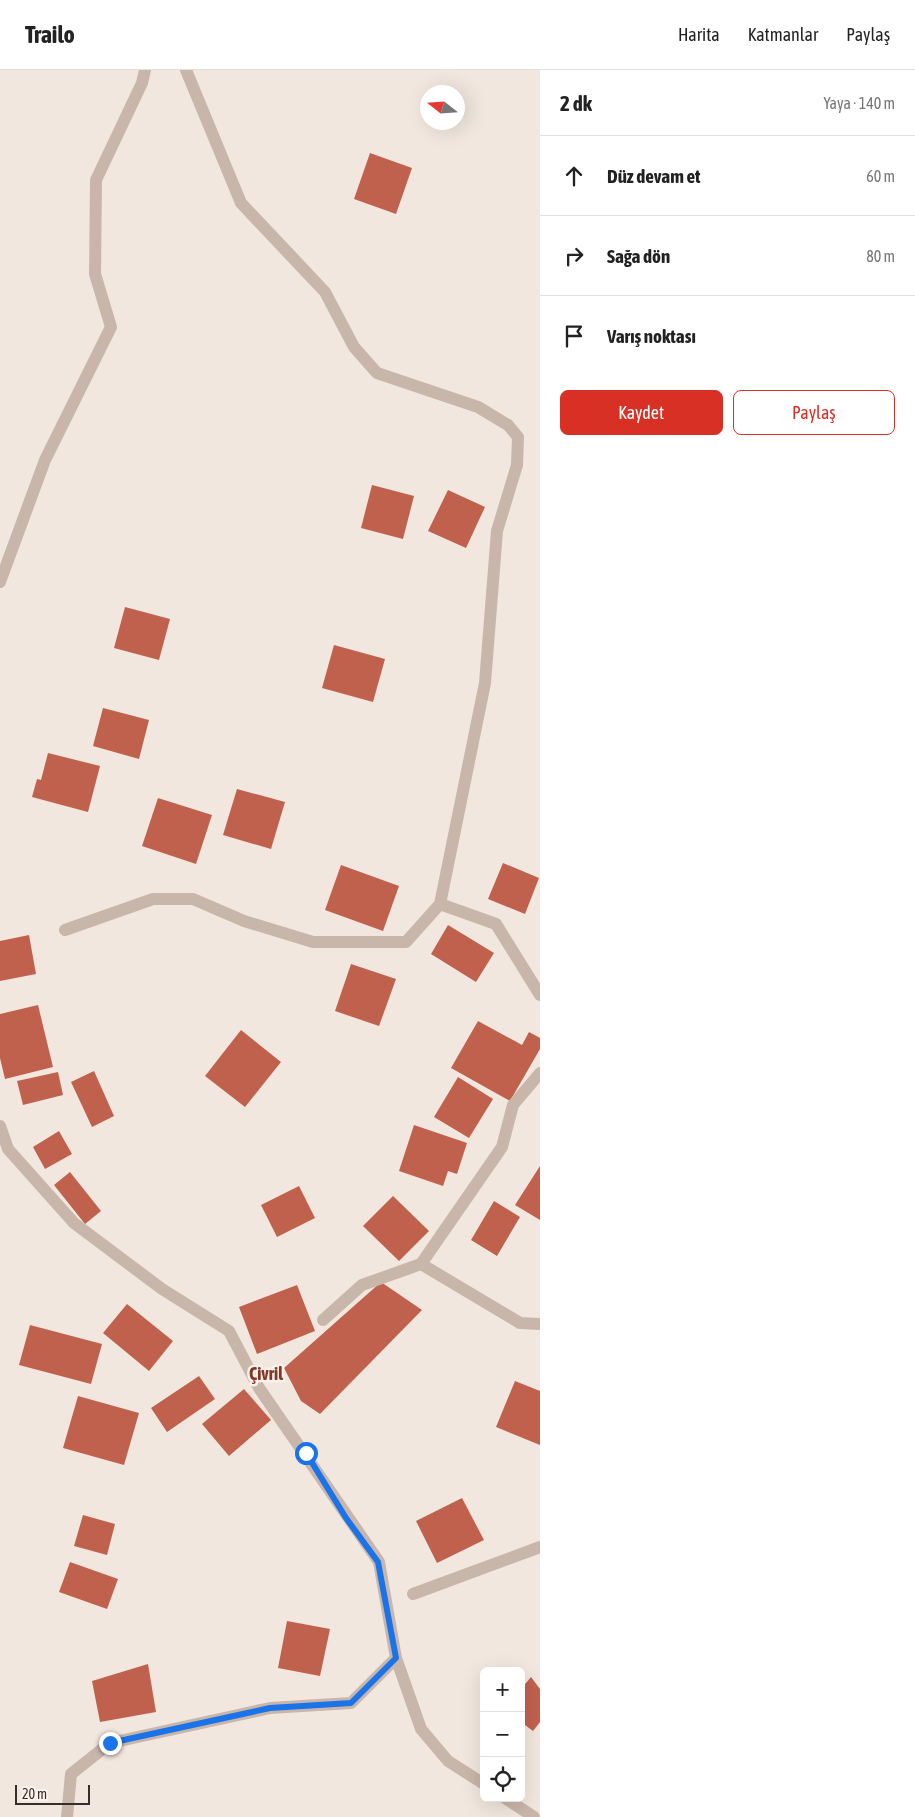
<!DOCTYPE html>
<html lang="tr">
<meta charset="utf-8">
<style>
body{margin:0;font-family:"Asap Condensed",sans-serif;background:#f6f6f6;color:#222}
.controls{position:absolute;right:15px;bottom:15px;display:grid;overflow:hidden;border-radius:8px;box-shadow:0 5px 20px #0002}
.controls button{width:45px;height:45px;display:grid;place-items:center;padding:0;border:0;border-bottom:1px solid #e0e0e0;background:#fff;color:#222;font:25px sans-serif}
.compass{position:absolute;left:420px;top:15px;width:45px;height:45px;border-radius:50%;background:#fff;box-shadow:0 5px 20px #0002;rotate:287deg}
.scale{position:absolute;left:15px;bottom:12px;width:75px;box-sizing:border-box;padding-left:5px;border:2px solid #372d29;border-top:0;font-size:14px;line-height:18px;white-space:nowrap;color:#372d29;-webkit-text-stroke:4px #f9f1ea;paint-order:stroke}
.stop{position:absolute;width:15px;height:15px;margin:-11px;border:4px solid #1a73e8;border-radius:50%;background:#fff}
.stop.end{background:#1a73e8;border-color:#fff;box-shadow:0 1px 5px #0008}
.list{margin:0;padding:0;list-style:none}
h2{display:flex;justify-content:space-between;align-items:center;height:65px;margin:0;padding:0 20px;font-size:21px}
h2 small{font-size:16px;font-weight:400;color:#767676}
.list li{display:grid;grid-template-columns:32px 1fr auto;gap:15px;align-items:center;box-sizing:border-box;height:80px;padding:0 20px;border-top:1px solid #e0e0e0}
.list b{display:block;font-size:19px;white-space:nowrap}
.list em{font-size:16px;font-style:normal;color:#767676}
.actions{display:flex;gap:10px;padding:15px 20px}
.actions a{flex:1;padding:11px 0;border:1px solid #d93025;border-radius:8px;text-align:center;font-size:18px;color:#d93025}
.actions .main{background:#d93025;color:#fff}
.icon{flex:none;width:28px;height:28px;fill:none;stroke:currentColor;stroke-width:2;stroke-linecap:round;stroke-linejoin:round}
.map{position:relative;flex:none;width:540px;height:1747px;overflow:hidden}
header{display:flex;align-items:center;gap:30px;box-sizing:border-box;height:70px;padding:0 25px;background:#fff;border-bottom:1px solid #e0e0e0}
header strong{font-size:24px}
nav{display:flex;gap:28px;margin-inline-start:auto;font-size:18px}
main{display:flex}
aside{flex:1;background:#fff}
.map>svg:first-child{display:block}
.building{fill:#c0614e}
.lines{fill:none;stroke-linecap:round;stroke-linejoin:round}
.minor{stroke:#c9b6aa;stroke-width:12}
.route{stroke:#1a73e8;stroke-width:6}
.labels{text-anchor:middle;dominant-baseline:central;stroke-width:5;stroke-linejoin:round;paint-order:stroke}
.quarter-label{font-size:18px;font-weight:bold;fill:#823627;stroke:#f9f1ea}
</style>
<header>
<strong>Trailo</strong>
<nav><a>Harita</a><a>Katmanlar</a><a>Paylaş</a></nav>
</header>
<main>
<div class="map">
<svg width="540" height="1747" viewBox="0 0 540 1747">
<rect width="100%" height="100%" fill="#f1e7de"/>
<path class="building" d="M 370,83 L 412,98 L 396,144 L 354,129 Z
M 372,415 L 414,426 L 403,469 L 361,458 Z
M 448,420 L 485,437 L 466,478 L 428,461 Z
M 125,537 L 170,549 L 159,590 L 114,578 Z
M 334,575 L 385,589 L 373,632 L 322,618 Z
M 103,638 L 149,650 L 139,689 L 93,676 Z
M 48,683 L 100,696 L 88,742 L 32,727 L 37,709 L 41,710 Z
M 237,719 L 285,732 L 271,779 L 223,765 Z
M 158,728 L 212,745 L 196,794 L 142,776 Z
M 503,793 L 539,808 L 525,844 L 488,829 Z
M 341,795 L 399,816 L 383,861 L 325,840 Z
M 448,855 L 494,883 L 476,912 L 431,884 Z
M 29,865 L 36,904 L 0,911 L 0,871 Z
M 351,894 L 396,909 L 379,956 L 335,941 Z
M 38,935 L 53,997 L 5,1009 L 0,988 L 0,944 Z
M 478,951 L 522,975 L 529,962 L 540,968 L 540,979 L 510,1031 L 451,998 Z
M 241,960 L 281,992 L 245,1037 L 205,1006 Z
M 94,1001 L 114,1046 L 92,1057 L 71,1012 Z
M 58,1002 L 63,1025 L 23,1035 L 17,1011 Z
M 458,1007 L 493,1029 L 469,1068 L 434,1047 Z
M 414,1055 L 467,1073 L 457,1104 L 448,1101 L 443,1116 L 399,1101 Z
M 59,1061 L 72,1084 L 45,1099 L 33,1077 Z
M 540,1096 L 540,1150 L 515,1135 Z
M 70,1102 L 101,1141 L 85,1154 L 54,1115 Z
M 299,1116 L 315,1148 L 277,1167 L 261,1135 Z
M 393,1126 L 429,1161 L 399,1191 L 363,1156 Z
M 494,1131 L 520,1147 L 497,1186 L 471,1170 Z
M 381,1212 L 422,1240 L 320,1344 L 301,1331 L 284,1298 Z
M 297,1215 L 315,1261 L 257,1284 L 239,1237 Z
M 127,1234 L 173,1271 L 149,1301 L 103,1263 Z
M 30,1255 L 102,1274 L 91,1314 L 19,1295 Z
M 199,1306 L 215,1329 L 167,1362 L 151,1338 Z
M 515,1311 L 540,1321 L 540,1375 L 496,1357 Z
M 244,1319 L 271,1350 L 229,1386 L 202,1354 Z
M 78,1326 L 139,1343 L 124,1395 L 63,1378 Z
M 462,1428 L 484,1470 L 437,1493 L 416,1451 Z
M 83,1445 L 115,1454 L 107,1485 L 74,1476 Z
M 70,1492 L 118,1509 L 107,1539 L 59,1522 Z
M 287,1551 L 330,1559 L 320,1606 L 278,1598 Z
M 148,1594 L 156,1642 L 100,1652 L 92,1611 Z
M 531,1607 L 540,1619 L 540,1652 L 533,1661 L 521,1652 L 521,1619 Z"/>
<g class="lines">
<path class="minor" d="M 0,512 L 45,390 L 111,257 L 95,204 L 96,110 L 142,13 L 145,0
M 440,834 L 496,854 L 540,925
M 65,860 L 153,829 L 193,829 L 244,851 L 313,872 L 406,872 L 440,834 L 485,613 L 497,461 L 517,395 L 518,367 L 508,355 L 478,337 L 377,303 L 354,277 L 325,222 L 241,133 L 186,0
M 0,1056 L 8,1079 L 74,1153 L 162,1219 L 229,1261 L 259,1318 L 379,1492 L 396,1588 L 421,1659 L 448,1691 L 484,1714
M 421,1194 L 520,1253 L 540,1254
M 323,1250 L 362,1215 L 421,1194 L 502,1077 L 513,1035 L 540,1003
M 413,1524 L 540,1477
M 505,1728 L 534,1747
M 67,1747 L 71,1704 L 110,1673 L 270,1638 L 351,1633 L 396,1588"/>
</g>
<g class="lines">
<path class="route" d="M 110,1673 L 270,1638 L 351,1633 L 396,1588 L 378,1492 L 346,1448 L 306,1383"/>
</g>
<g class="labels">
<g class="quarter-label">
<text x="266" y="1303">Çivril</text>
</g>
</g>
</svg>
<div class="controls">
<button>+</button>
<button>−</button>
<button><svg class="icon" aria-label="locate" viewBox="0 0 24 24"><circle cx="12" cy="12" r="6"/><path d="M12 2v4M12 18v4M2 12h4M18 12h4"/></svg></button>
</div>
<svg class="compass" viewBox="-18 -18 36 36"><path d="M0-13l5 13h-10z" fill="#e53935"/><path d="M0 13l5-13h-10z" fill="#767676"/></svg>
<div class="scale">20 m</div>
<div class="stop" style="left:306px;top:1383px"></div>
<div class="stop end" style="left:110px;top:1673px"></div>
</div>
<aside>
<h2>2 dk<small>Yaya · 140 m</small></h2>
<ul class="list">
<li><svg class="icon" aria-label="ahead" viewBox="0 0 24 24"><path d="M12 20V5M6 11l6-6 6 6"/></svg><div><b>Düz devam et</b></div><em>60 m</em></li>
<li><svg class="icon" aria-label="right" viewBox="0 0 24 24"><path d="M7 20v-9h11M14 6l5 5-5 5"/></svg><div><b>Sağa dön</b></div><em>80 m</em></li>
<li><svg class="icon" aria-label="arrive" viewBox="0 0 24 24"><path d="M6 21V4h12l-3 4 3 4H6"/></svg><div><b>Varış noktası</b></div></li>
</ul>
<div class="actions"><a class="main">Kaydet</a><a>Paylaş</a></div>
</aside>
</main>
